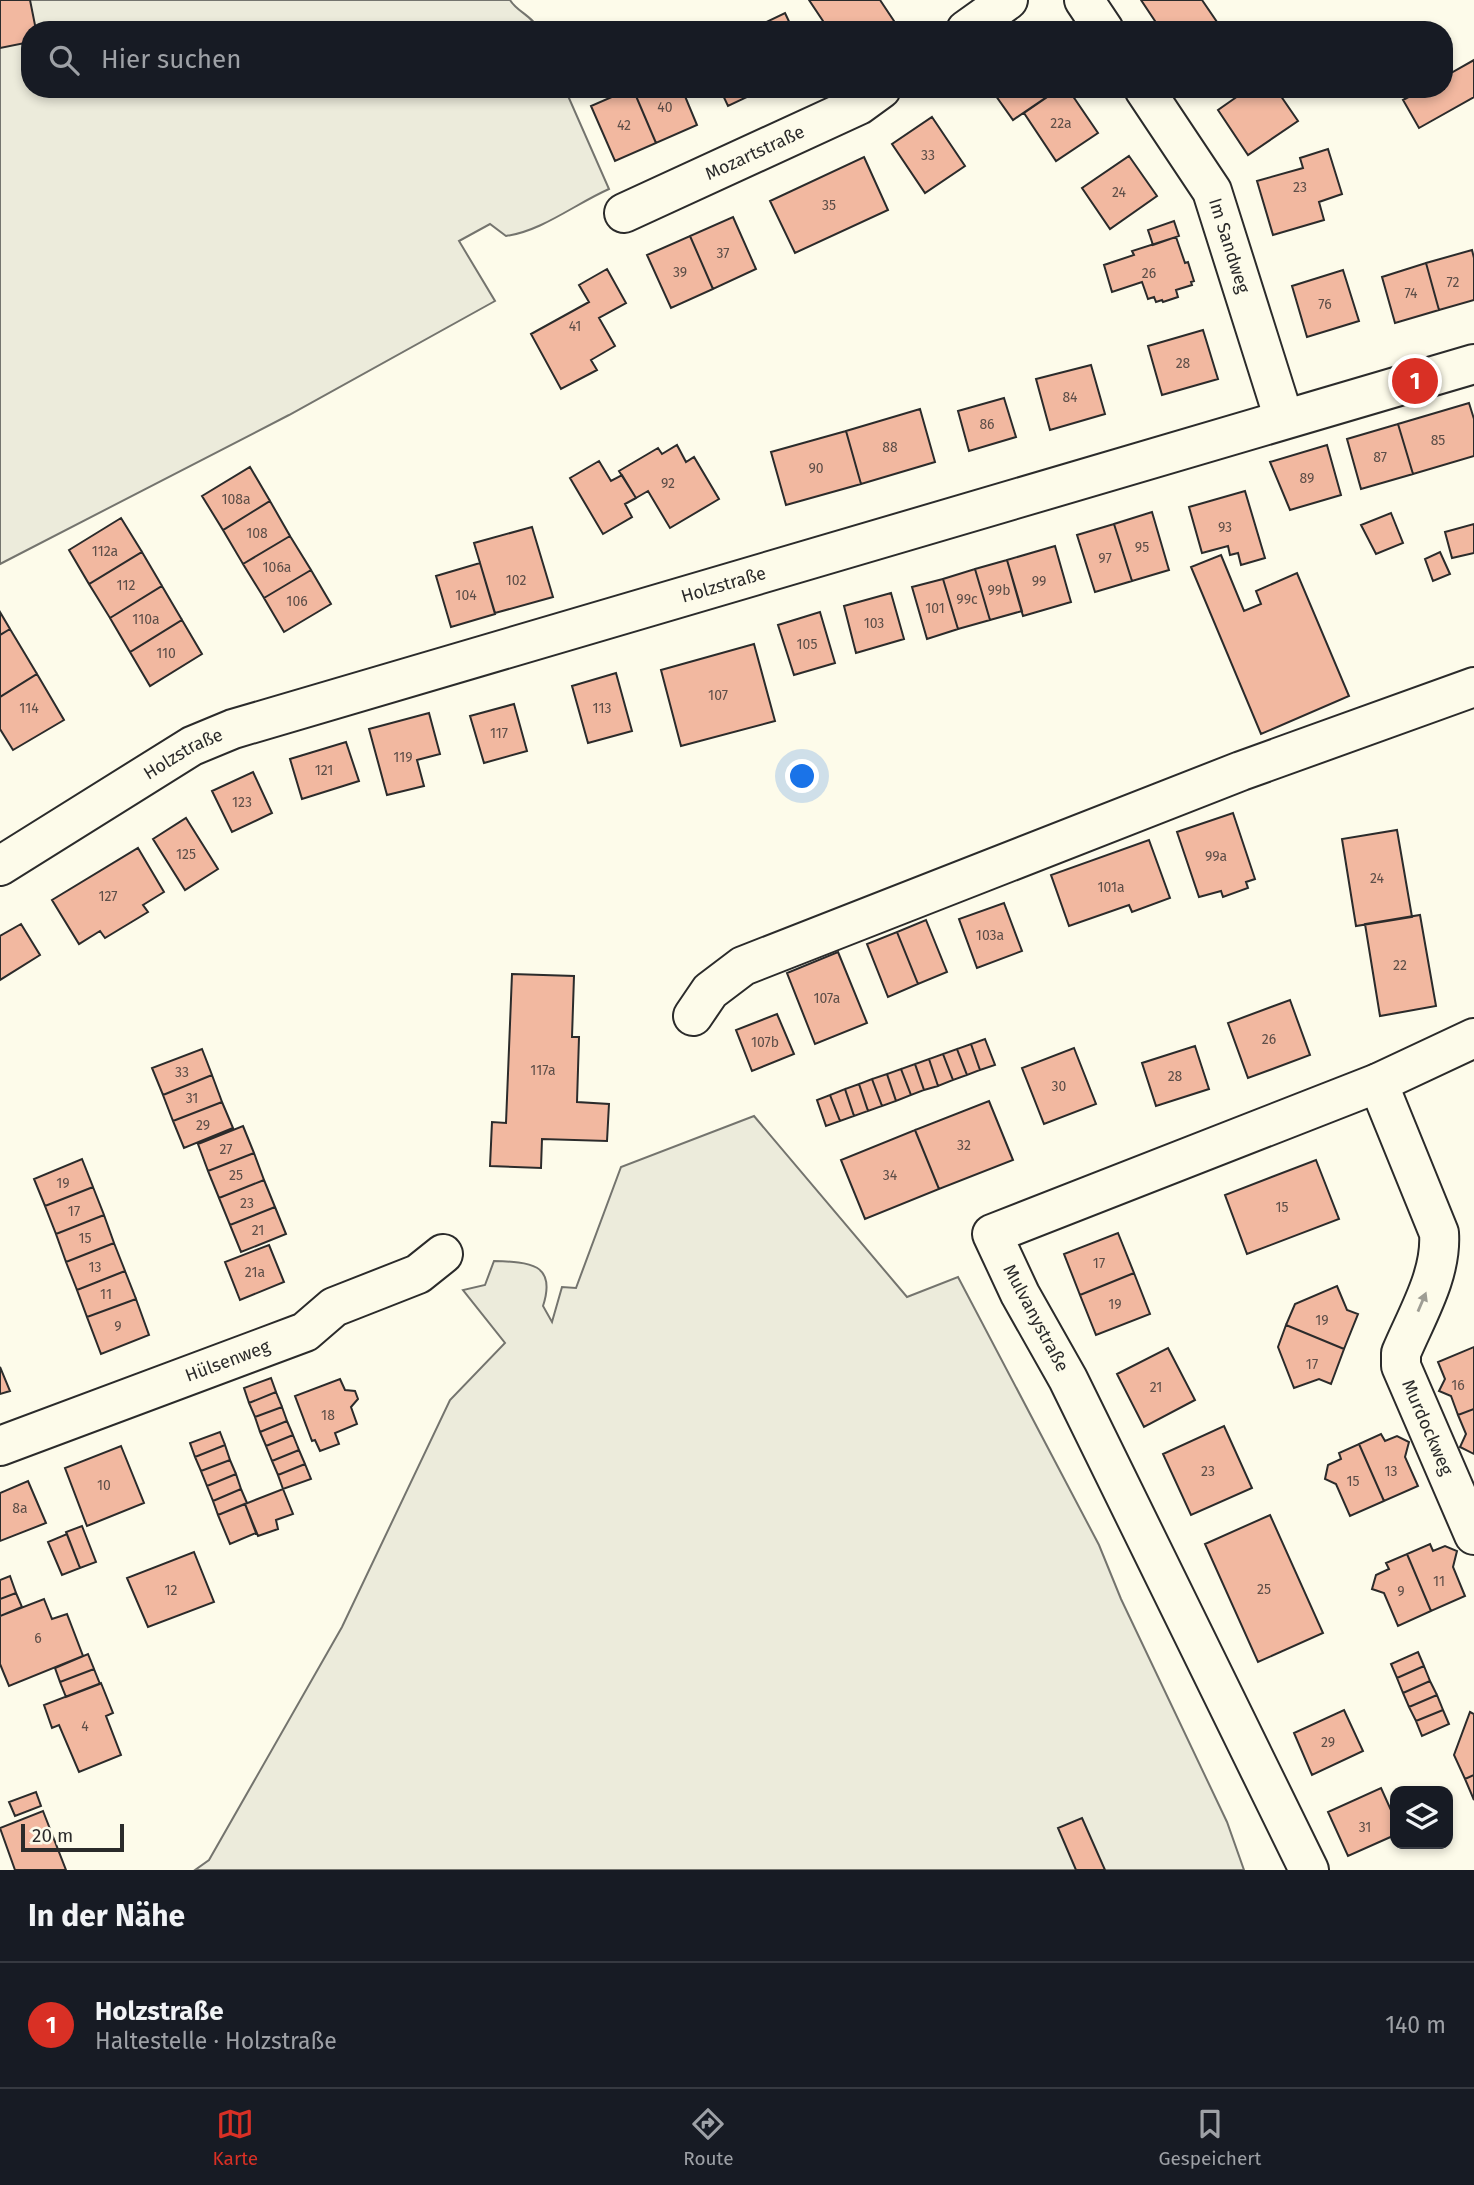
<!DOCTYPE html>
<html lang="de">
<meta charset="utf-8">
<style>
body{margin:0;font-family:"Fira Sans",sans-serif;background:#20242c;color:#f1f3f6}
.controls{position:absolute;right:21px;bottom:21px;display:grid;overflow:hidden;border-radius:14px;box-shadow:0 4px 10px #0003}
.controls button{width:63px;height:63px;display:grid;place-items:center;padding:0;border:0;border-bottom:2px solid #363941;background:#171b24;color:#f1f3f6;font:35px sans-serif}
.scale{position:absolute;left:21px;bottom:18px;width:103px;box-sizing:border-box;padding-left:7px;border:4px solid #2b2b2b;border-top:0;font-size:19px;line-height:24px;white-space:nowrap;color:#2b2b2b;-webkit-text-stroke:5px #fdfbea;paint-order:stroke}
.you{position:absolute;left:803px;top:777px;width:24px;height:24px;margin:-18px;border:5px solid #fff;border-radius:50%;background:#1a73e8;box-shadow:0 0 0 10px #1a73e833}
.badge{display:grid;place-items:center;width:46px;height:46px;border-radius:50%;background:#d93025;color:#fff;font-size:23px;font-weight:700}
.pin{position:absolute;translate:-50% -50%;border:4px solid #fff;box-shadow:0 2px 7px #0006}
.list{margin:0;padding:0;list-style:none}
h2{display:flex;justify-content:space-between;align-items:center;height:91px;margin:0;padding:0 28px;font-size:30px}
h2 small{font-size:23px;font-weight:400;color:#9ea1a6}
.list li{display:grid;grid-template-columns:46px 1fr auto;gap:21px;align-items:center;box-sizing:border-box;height:126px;padding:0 28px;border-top:2px solid #363941}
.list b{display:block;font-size:26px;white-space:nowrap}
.list p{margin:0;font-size:23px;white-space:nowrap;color:#9ea1a6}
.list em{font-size:23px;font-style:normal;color:#9ea1a6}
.icon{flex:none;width:38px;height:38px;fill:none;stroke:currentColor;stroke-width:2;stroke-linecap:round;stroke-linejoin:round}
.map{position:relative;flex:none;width:1474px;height:1870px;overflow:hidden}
.search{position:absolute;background:#171b24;box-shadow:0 4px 10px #0003;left:21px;right:21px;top:21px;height:77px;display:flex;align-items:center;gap:18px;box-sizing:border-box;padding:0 24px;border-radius:28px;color:#9ea1a6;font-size:26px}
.sheet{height:217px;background:#171b24}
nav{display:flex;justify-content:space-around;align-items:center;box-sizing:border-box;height:98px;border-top:2px solid #363941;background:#171b24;font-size:19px;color:#9ea1a6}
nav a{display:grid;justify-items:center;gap:4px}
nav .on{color:#d93025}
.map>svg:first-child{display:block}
.green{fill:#ecebdb;stroke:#74746e;stroke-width:2}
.building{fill:#f2b8a0;stroke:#2b2b2b;stroke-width:2}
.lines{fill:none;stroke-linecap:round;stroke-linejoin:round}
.minor-casing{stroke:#2b2b2b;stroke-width:42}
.minor{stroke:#fdfbea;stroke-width:38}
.oneway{fill:#9e9d94}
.labels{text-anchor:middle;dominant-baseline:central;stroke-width:5;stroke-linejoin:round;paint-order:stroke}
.number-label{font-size:14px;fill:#5d4e48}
.street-label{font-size:18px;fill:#2b2b2b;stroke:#fdfbea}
</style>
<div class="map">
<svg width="1474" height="1870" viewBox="0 0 1474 1870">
<rect width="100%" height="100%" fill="#fdfbea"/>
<path class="green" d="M 0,0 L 510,0 C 517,12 533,16 539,30 L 30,30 L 30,89 L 565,89 L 609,189 C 575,204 542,231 506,236 L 490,224 L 459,241 L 495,301 L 289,415 L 0,564 Z
M 754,1116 L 907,1297 L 958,1277 L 1099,1545 L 1121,1599 L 1227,1822 L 1244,1870 L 195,1870 L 209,1860 L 342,1627 L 450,1400 L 505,1343 L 463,1290 L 485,1285 L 494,1261 C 529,1262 557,1263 543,1306 L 552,1322 L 562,1287 L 576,1288 L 621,1167 Z"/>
<path class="building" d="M 0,0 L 30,0 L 36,30 L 30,30 L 30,42 L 0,48 Z
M 809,0 L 880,0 L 894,21 L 882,30 L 829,30 Z
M 1141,0 L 1202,0 L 1217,22 L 1205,30 L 1161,30 Z
M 785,13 L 793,30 L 750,30 Z
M 1474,60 L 1474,97 L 1419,128 L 1403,100 L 1423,89 L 1444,89 L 1444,77 Z
M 630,89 L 633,89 L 656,143 L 615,161 L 591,106 Z
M 633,89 L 682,89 L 697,125 L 656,143 Z
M 720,89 L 764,89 L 728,106 Z
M 991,89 L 1048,89 L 1051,94 L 1013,120 Z
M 1059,89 L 1068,89 L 1098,133 L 1056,161 L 1024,113 Z
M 1248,89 L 1276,89 L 1298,121 L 1248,155 L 1218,110 Z
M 932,117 L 965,166 L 925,193 L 892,144 Z
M 1328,149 L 1342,194 L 1319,202 L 1324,220 L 1273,235 L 1257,181 L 1303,168 L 1300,158 Z
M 1129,156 L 1157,196 L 1110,229 L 1082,188 Z
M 864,157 L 888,210 L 795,253 L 770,201 Z
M 733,217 L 756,269 L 713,289 L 690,236 Z
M 1174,221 L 1179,236 L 1153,245 L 1148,230 Z
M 690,236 L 713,289 L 671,308 L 647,255 Z
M 1176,237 L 1185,263 L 1188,262 L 1194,281 L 1191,282 L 1192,285 L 1176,290 L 1178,297 L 1163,302 L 1162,300 L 1156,302 L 1154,297 L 1148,299 L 1142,282 L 1112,292 L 1104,265 L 1134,255 L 1132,251 Z
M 1472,250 L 1474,258 L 1474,300 L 1439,310 L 1426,263 Z
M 1426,263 L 1439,310 L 1395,323 L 1382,277 Z
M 607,269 L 626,303 L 599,318 L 615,346 L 591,360 L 597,370 L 561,389 L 531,334 L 589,302 L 579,285 Z
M 1343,270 L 1359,321 L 1307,337 L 1292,286 Z
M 1203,330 L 1218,379 L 1162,395 L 1148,346 Z
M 1091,365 L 1105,414 L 1050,430 L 1036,379 Z
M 1004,398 L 1016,437 L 969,451 L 958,411 Z
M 1469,403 L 1474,419 L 1474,456 L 1413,474 L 1398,424 Z
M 920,409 L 935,462 L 861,484 L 846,431 Z
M 1398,424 L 1413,474 L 1361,489 L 1347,439 Z
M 846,431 L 861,484 L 786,505 L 771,452 Z
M 677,445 L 686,462 L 694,457 L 719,499 L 670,528 L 648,491 L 636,498 L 619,471 L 658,448 L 662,454 Z
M 1327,445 L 1341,495 L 1290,510 L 1270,462 Z
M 599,461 L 611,481 L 622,475 L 636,498 L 625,504 L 632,517 L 603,534 L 570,478 Z
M 250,467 L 270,501 L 223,530 L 202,496 Z
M 1245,491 L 1265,558 L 1241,565 L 1238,553 L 1230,555 L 1228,546 L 1202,553 L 1189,507 Z
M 270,501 L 290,536 L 243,564 L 223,530 Z
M 1152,512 L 1169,570 L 1132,581 L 1114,524 Z
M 1391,513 L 1403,543 L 1376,554 L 1361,525 Z
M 121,518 L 142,552 L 89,584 L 69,550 Z
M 1114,524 L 1132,581 L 1095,592 L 1077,535 Z
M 1474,524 L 1474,553 L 1452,558 L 1445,532 Z
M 532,527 L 553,597 L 495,613 L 474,543 Z
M 290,536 L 311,570 L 264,598 L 243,564 Z
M 1055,546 L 1071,602 L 1023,616 L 1007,560 Z
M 142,552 L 162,586 L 110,618 L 89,584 Z
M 1440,552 L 1450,574 L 1433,581 L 1425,559 Z
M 1221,555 L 1244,611 L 1261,604 L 1256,591 L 1297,573 L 1349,696 L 1261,734 L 1191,567 Z
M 1007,560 L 1022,611 L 990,620 L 975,569 Z
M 480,563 L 495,614 L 451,627 L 436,576 Z
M 975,569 L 990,620 L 958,629 L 943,579 Z
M 311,570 L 331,604 L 284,632 L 264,598 Z
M 943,579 L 958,629 L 927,639 L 912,587 Z
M 162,586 L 182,620 L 130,652 L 110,618 Z
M 891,593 L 904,639 L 856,653 L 844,606 Z
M 0,612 L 10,629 L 0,635 Z
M 820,612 L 835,663 L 794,675 L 778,625 Z
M 182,620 L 202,654 L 150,686 L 130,652 Z
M 10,629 L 37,674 L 0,697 L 0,635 Z
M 754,644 L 775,721 L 681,746 L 661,670 Z
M 616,673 L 632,731 L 588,743 L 572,686 Z
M 37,674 L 64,720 L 13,750 L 0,729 L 0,697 Z
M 514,704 L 527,751 L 484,763 L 470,716 Z
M 429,713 L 440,754 L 417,760 L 424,786 L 387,795 L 369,729 Z
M 346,742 L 359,781 L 302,799 L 290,759 Z
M 253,772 L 272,813 L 232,832 L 212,791 Z
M 1233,813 L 1255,879 L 1246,882 L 1248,888 L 1223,897 L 1221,891 L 1199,897 L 1177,832 Z
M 186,818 L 218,869 L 185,890 L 153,839 Z
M 1397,830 L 1412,917 L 1356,926 L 1342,839 Z
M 1149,840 L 1170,898 L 1132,912 L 1129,905 L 1069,926 L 1051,875 Z
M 138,848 L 164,892 L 143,905 L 148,912 L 105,938 L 100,931 L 79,944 L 52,900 Z
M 1004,903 L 1022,951 L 977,968 L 959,919 Z
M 1420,915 L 1436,1006 L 1380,1016 L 1365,924 Z
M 926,920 L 947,972 L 918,984 L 897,932 Z
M 21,924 L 40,955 L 0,980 L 0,936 Z
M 897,932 L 918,984 L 888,997 L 867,944 Z
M 838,952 L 867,1023 L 815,1044 L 787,973 Z
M 512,974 L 574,976 L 572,1037 L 579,1037 L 577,1102 L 609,1104 L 607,1141 L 542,1139 L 541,1168 L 490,1166 L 492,1122 L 506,1123 Z
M 1290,1000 L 1310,1055 L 1248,1078 L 1228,1023 Z
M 777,1014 L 794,1054 L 752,1071 L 736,1030 Z
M 985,1039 L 995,1065 L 980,1070 L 971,1044 Z
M 971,1044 L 980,1070 L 967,1075 L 957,1049 Z
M 1195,1046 L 1209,1089 L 1156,1106 L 1142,1063 Z
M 1074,1048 L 1096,1104 L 1044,1124 L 1022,1068 Z
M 202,1049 L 212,1075 L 163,1095 L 152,1068 Z
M 957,1049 L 967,1075 L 953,1080 L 943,1054 Z
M 943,1054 L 953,1080 L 938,1086 L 929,1059 Z
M 929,1059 L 938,1086 L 924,1090 L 915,1064 Z
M 915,1064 L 924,1090 L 911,1095 L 901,1069 Z
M 901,1069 L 911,1095 L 896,1101 L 887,1074 Z
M 887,1074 L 896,1101 L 882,1106 L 872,1079 Z
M 212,1075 L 222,1102 L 173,1121 L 163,1095 Z
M 872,1079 L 882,1106 L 868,1111 L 859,1084 Z
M 859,1084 L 868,1111 L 854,1116 L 845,1089 Z
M 845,1089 L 854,1116 L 840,1121 L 830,1095 Z
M 830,1095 L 840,1121 L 826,1126 L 817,1100 Z
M 989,1101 L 1013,1160 L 939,1189 L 915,1130 Z
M 222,1102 L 233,1128 L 184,1148 L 173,1121 Z
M 243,1126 L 254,1153 L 208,1171 L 198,1144 Z
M 915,1130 L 939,1189 L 865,1219 L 841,1160 Z
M 254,1153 L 264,1180 L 219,1198 L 208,1171 Z
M 82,1159 L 93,1187 L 45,1206 L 34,1179 Z
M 1316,1160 L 1339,1219 L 1247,1254 L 1225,1195 Z
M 264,1180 L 275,1207 L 230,1225 L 219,1198 Z
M 93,1187 L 104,1215 L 56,1234 L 45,1206 Z
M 275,1207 L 286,1234 L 241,1252 L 230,1225 Z
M 104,1215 L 114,1243 L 66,1262 L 56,1234 Z
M 1118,1233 L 1134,1273 L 1080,1295 L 1064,1254 Z
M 114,1243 L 125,1271 L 77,1290 L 66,1262 Z
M 269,1245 L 284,1282 L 240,1300 L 225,1262 Z
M 125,1271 L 136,1299 L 87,1317 L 77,1290 Z
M 1134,1273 L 1150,1314 L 1096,1335 L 1080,1295 Z
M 1337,1286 L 1347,1310 L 1358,1314 L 1344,1349 L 1286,1325 L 1295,1304 Z
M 136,1299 L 149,1335 L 101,1354 L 87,1317 Z
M 1286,1325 L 1344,1349 L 1331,1384 L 1319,1379 L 1294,1388 L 1278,1347 Z
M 1474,1347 L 1474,1409 L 1458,1415 L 1451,1396 L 1439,1391 L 1445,1379 L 1438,1362 Z
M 1168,1348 L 1195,1400 L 1144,1427 L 1117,1374 Z
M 0,1367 L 10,1391 L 0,1394 Z
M 271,1378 L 276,1392 L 249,1403 L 244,1388 Z
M 340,1379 L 345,1390 L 355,1391 L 358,1399 L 351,1407 L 357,1424 L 335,1433 L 339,1444 L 320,1451 L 315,1440 L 312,1441 L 295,1396 Z
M 276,1392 L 282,1407 L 255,1417 L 249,1403 Z
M 282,1407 L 287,1421 L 260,1432 L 255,1417 Z
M 1474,1409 L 1474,1454 L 1460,1447 L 1466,1434 L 1458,1415 Z
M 287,1421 L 293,1435 L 266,1446 L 260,1432 Z
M 1224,1426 L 1252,1488 L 1191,1515 L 1163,1454 Z
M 220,1432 L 225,1445 L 195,1457 L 190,1443 Z
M 1381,1434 L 1385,1441 L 1397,1436 L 1409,1442 L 1405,1457 L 1418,1486 L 1384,1501 L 1359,1444 Z
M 293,1435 L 299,1450 L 272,1461 L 266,1446 Z
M 1359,1444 L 1384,1501 L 1350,1516 L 1336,1484 L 1325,1479 L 1328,1465 L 1341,1459 L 1339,1453 Z
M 225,1445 L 230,1460 L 201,1471 L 195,1457 Z
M 121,1446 L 144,1503 L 87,1526 L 65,1468 Z
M 299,1450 L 305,1464 L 278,1475 L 272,1461 Z
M 230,1460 L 236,1474 L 207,1486 L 201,1471 Z
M 305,1464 L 311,1479 L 283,1489 L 278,1475 Z
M 236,1474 L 241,1489 L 213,1501 L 207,1486 Z
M 28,1481 L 46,1523 L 0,1541 L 0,1493 Z
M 241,1489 L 247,1503 L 218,1515 L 213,1501 Z
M 283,1489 L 293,1514 L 276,1520 L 278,1529 L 258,1536 L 245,1504 Z
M 245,1504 L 256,1533 L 230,1544 L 218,1515 Z
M 1270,1515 L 1323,1633 L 1258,1662 L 1205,1544 Z
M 82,1526 L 96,1562 L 80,1568 L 66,1532 Z
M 67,1534 L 80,1568 L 62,1575 L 48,1542 Z
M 1430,1544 L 1433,1551 L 1445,1546 L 1457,1551 L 1453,1567 L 1465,1596 L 1431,1611 L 1407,1554 Z
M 194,1552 L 214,1602 L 148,1627 L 127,1578 Z
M 1407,1554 L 1431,1611 L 1398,1626 L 1384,1593 L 1372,1589 L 1376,1575 L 1389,1569 L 1386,1563 Z
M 10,1576 L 16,1593 L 0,1599 L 0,1580 Z
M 16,1593 L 22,1607 L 0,1616 L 0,1599 Z
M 44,1599 L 52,1619 L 67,1614 L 83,1656 L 9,1686 L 0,1664 L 0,1616 Z
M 1418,1652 L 1424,1666 L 1397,1678 L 1391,1664 Z
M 88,1654 L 94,1669 L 60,1682 L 55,1668 Z
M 1424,1666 L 1430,1681 L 1403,1693 L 1397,1678 Z
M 94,1669 L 100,1684 L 66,1697 L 60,1682 Z
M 1430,1681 L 1437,1695 L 1409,1707 L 1403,1693 Z
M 101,1683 L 113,1713 L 106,1716 L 121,1755 L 79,1772 L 59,1725 L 52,1728 L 44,1705 Z
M 1437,1695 L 1443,1710 L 1416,1721 L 1409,1707 Z
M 1344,1710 L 1363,1751 L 1312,1775 L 1294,1733 Z
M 1443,1710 L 1449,1724 L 1422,1736 L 1416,1721 Z
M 1470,1712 L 1474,1714 L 1474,1775 L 1465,1779 L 1454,1755 Z
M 1474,1775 L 1474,1800 L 1465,1779 Z
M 1381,1788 L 1395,1819 L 1395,1835 L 1348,1856 L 1328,1812 Z
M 36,1792 L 41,1806 L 15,1816 L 9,1802 Z
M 43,1811 L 66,1870 L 15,1870 L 0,1828 Z
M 1082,1818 L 1105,1870 L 1076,1870 L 1058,1828 Z"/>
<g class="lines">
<defs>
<g id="minor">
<path d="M 1084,0 L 1104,30"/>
<path d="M 966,30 L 1008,0"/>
<path id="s1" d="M 1144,89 L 1212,191 L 1284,419"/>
<path id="s2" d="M 624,213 L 859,105 L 881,89"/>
<path id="s3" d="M 0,866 L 192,746 L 233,729 L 1474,364"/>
<path d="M 693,1016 L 710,991 L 743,966 L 1241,771 L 1474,687"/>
<path id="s4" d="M 1378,1083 L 1439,1233 C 1442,1274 1417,1315 1401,1353 L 1401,1366 L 1474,1535"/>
<path id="s5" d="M 0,1446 L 305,1332 L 334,1307 L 418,1274 L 443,1254"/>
<path d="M 1309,1870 L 1068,1379 L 1020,1294 L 992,1234 L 1378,1083 L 1474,1038"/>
</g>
</defs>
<use href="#minor" class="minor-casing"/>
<use href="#minor" class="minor"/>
</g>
<defs><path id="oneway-solid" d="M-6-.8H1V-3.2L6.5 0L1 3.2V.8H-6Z" transform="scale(1.75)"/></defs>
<use class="oneway" href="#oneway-solid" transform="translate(1422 1302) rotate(-67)"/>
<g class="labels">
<g class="number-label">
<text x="665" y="107">40</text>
<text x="1061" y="123">22a</text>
<text x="624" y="125">42</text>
<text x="928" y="155">33</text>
<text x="1300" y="187">23</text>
<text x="1119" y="192">24</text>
<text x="829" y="205">35</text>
<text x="723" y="253">37</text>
<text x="680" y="272">39</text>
<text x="1149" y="273">26</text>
<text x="1453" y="282">72</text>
<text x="1411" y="293">74</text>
<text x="1325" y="304">76</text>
<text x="575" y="326">41</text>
<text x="1183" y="363">28</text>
<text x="1070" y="397">84</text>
<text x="987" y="424">86</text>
<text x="1438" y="440">85</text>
<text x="890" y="447">88</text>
<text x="1380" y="457">87</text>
<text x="816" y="468">90</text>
<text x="1307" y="478">89</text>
<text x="668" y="483">92</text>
<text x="236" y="499">108a</text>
<text x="1225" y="527">93</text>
<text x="257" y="533">108</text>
<text x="1142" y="547">95</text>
<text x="105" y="551">112a</text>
<text x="1105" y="558">97</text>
<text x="277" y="567">106a</text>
<text x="516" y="580">102</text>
<text x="1039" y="581">99</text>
<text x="126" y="585">112</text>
<text x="999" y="590">99b</text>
<text x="466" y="595">104</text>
<text x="967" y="599">99c</text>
<text x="297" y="601">106</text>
<text x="935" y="608">101</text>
<text x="146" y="619">110a</text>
<text x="874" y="623">103</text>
<text x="807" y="644">105</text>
<text x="166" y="653">110</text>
<text x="718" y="695">107</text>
<text x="29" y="708">114</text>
<text x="602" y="708">113</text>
<text x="499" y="733">117</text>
<text x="403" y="757">119</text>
<text x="324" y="770">121</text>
<text x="242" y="802">123</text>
<text x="186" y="854">125</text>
<text x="1216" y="856">99a</text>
<text x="1377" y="878">24</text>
<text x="1111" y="887">101a</text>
<text x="108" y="896">127</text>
<text x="990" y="935">103a</text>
<text x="1400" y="965">22</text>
<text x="827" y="998">107a</text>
<text x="1269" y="1039">26</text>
<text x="765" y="1042">107b</text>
<text x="543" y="1070">117a</text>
<text x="182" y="1072">33</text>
<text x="1175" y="1076">28</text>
<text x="1059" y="1086">30</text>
<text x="192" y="1098">31</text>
<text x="203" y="1125">29</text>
<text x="964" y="1145">32</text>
<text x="226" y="1149">27</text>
<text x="236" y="1175">25</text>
<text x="890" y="1175">34</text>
<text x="63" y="1183">19</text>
<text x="247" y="1203">23</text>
<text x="1282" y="1207">15</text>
<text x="74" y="1211">17</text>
<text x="258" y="1230">21</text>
<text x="85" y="1238">15</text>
<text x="1099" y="1263">17</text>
<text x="95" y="1267">13</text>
<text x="255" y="1272">21a</text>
<text x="106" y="1294">11</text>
<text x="1115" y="1304">19</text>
<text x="1322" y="1320">19</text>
<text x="118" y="1326">9</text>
<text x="1312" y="1364">17</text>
<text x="1458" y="1385">16</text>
<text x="1156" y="1387">21</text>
<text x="328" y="1415">18</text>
<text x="1208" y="1471">23</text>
<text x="1391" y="1471">13</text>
<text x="1353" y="1481">15</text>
<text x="104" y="1485">10</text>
<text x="20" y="1508">8a</text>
<text x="1439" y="1581">11</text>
<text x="1264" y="1589">25</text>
<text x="171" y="1590">12</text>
<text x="1401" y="1591">9</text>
<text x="38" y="1638">6</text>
<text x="85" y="1726">4</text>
<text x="1328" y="1742">29</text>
<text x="1365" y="1827">31</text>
</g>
<g class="street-label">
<text stroke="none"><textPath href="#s2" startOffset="144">Mozartstraße</textPath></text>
<text stroke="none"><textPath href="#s1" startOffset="180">Im Sandweg</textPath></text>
<text stroke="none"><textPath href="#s3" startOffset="782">Holzstraße</textPath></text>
<text stroke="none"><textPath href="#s3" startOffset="215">Holzstraße</textPath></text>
<text transform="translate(1036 1318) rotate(62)">Mulvanystraße</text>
<text stroke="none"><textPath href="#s5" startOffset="243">Hülsenweg</textPath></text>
<text stroke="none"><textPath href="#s4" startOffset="369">Murdockweg</textPath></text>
</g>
</g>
</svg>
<div class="controls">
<button><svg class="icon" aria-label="layers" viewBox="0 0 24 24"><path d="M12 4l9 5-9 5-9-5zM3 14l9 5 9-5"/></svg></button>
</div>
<div class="scale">20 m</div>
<div class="you"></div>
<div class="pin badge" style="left:1415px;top:381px">1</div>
<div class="search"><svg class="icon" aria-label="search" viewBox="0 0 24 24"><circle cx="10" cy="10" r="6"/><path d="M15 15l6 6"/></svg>Hier suchen</div>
</div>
<section class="sheet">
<h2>In der Nähe<small></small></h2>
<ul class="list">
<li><span class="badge">1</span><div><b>Holzstraße</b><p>Haltestelle · Holzstraße</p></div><em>140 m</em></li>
</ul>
</section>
<nav>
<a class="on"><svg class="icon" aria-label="map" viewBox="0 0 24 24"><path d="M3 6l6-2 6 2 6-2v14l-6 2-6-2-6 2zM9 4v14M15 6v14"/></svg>Karte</a>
<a><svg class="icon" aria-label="directions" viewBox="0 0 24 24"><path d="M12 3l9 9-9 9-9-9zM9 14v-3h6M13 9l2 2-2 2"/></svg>Route</a>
<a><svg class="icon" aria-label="saved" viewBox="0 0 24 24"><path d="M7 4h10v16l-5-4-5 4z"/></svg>Gespeichert</a>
</nav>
